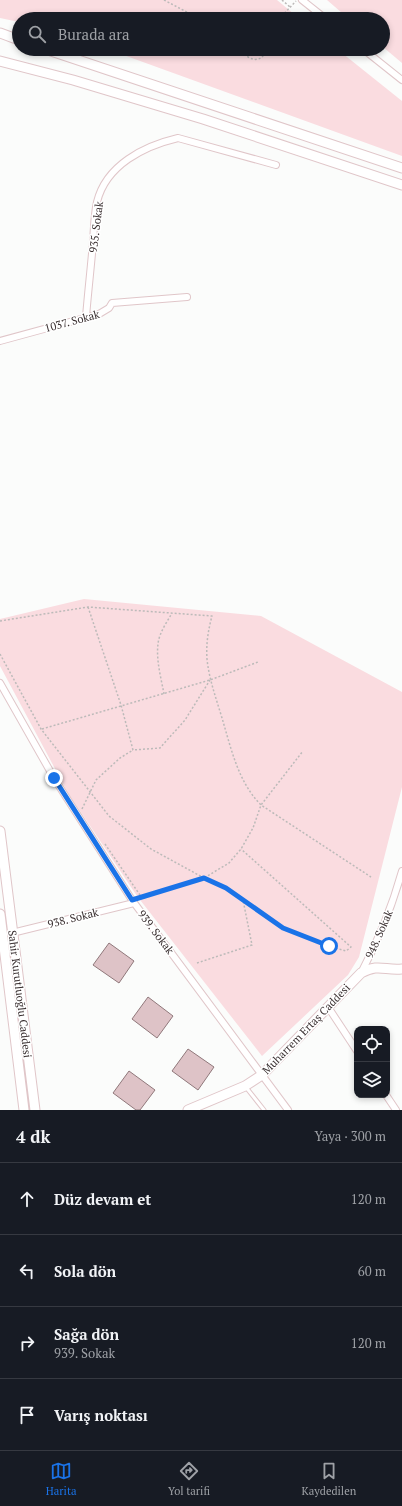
<!DOCTYPE html>
<html lang="tr">
<meta charset="utf-8">
<style>
body{margin:0;font-family:"PT Serif",serif;background:#20242c;color:#f1f3f6}
.controls{position:absolute;right:12px;bottom:12px;display:grid;overflow:hidden;border-radius:8px;box-shadow:0 2px 6px #0003}
.controls button{width:36px;height:36px;display:grid;place-items:center;padding:0;border:0;border-bottom:1px solid #363941;background:#171b24;color:#f1f3f6;font:20px sans-serif}
.stop{position:absolute;width:12px;height:12px;margin:-9px;border:3px solid #1a73e8;border-radius:50%;background:#fff}
.stop.end{background:#1a73e8;border-color:#fff;box-shadow:0 1px 4px #0008}
.list{margin:0;padding:0;list-style:none}
h2{display:flex;justify-content:space-between;align-items:center;height:52px;margin:0;padding:0 16px;font-size:17px}
h2 small{font-size:13px;font-weight:400;color:#9ea1a6}
.list li{display:grid;grid-template-columns:26px 1fr auto;gap:12px;align-items:center;box-sizing:border-box;height:72px;padding:0 16px;border-top:1px solid #363941}
.list b{display:block;font-size:15px;white-space:nowrap}
.list p{margin:0;font-size:13px;white-space:nowrap;color:#9ea1a6}
.list em{font-size:13px;font-style:normal;color:#9ea1a6}
.icon{flex:none;width:22px;height:22px;fill:none;stroke:currentColor;stroke-width:2;stroke-linecap:round;stroke-linejoin:round}
.map{position:relative;flex:none;width:402px;height:1110px;overflow:hidden}
.search{position:absolute;background:#171b24;box-shadow:0 2px 6px #0003;left:12px;right:12px;top:12px;height:44px;display:flex;align-items:center;gap:10px;box-sizing:border-box;padding:0 14px;border-radius:22px;color:#9ea1a6;font-size:15px}
.sheet{height:340px;background:#171b24}
nav{display:flex;justify-content:space-around;align-items:center;box-sizing:border-box;height:56px;border-top:1px solid #363941;background:#171b24;font-size:11px;color:#9ea1a6}
nav a{display:grid;justify-items:center;gap:2px}
nav .on{color:#1a73e8}
.map>svg:first-child{display:block}
.green{fill:#fadce0}
.building{fill:#dec3c7;stroke:#90787b}
.lines{fill:none;stroke-linecap:round;stroke-linejoin:round}
.lane-casing{stroke:#e0c6c9;stroke-width:5}
.street-casing{stroke:#e0c6c9;stroke-width:8}
.secondary-casing{stroke:#e0c6c9;stroke-width:11}
.path{stroke:#bcbab9;stroke-width:1.5;stroke-dasharray:2 2;stroke-linecap:butt}
.lane{stroke:#fff;stroke-width:3}
.street{stroke:#fff;stroke-width:6}
.secondary{stroke:#fff;stroke-width:9}
.route{stroke:#1a73e8;stroke-width:5}
.labels{text-anchor:middle;dominant-baseline:central;stroke-width:3;stroke-linejoin:round;paint-order:stroke}
.street-label{font-size:11px;fill:#392f30;stroke:#fff}
</style>
<div class="map">
<svg width="402" height="1110" viewBox="0 0 402 1110">
<rect width="100%" height="100%" fill="#fbfcfb"/>
<path class="green" d="M 0,0 L 277,0 L 300,19 L 19,19 L 19,22 L 0,18 Z
M 327,0 L 402,0 L 402,63 L 383,47 L 383,19 L 349,19 Z
M 107,49 L 337,49 L 402,101 L 402,156 Z
M 84,599 L 261,616 L 402,692 L 402,787 L 359,957 L 348,975 L 262,1056 L 137,896 L 68,793 L 0,666 L 0,619 Z"/>
<path class="building" d="M 109,943 L 134,961 L 119,983 L 93,965 Z
M 148,997 L 173,1016 L 157,1038 L 132,1019 Z
M 188,1049 L 214,1067 L 198,1090 L 172,1071 Z
M 129,1071 L 155,1090 L 140,1110 L 136,1110 L 113,1093 Z"/>
<g class="lines">
<defs>
<path id="lane" d="M 245,1086 L 264,1110"/>
<path id="street" d="M 302,0 L 326,19
M 363,49 L 402,80
M 86,317 C 88,292 91,267 93,242 C 94,229 94,215 97,202 C 106,165 144,146 178,138 L 276,165
M 0,341 L 99,314 L 109,308 L 112,303 L 187,297
M 0,683 L 54,778 L 132,900 L 288,1110
M 12,933 L 134,903
M 361,973 C 379,939 392,907 402,871
M 328,1007 L 357,1051
M 386,1095 L 396,1110"/>
<path id="secondary" d="M 0,33 L 19,40
M 45,49 L 402,168
M 0,61 L 73,80 L 203,119 L 402,185
M 0,831 L 35,1110
M 0,914 L 24,1110
M 188,1110 L 245,1086 L 262,1075 L 361,973 C 379,963 385,971 402,969"/>
</defs>
<use href="#lane" class="lane-casing"/>
<use href="#street" class="street-casing"/>
<use href="#secondary" class="secondary-casing"/>
<path class="path" d="M 164,0 L 200,19
M 282,0 L 290,7
M 279,19 L 296,1
M 244,49 L 248,57 C 256,62 264,59 266,49
M 88,607 L 121,705 L 133,750 L 160,748 L 185,720 L 210,680
M 0,621 L 88,607 L 212,616 C 208,631 206,644 207,659 C 209,679 216,698 222,718 C 231,748 238,782 261,805 L 371,877
M 0,654 L 41,729 L 109,816 L 151,849 L 204,878 L 227,888 L 283,928 L 329,946 L 346,951 L 351,947 L 241,849
M 164,694 C 161,678 156,660 158,644 C 159,633 167,622 172,613
M 42,729 L 210,680 L 258,662
M 82,809 L 96,780 L 120,758 L 133,750
M 105,844 L 142,898
M 140,899 L 204,878 L 229,863 L 241,849 L 253,828 L 261,805 L 303,751
M 197,963 L 252,945 L 243,900"/>
<use href="#lane" class="lane"/>
<use href="#street" class="street"/>
<use href="#secondary" class="secondary"/>
</g>
<g class="lines">
<path class="route" d="M 54,778 L 132,900 L 204,878 L 226,888 L 283,928 L 329,946"/>
</g>
<g class="labels">
<g class="street-label">
<text transform="translate(96 227) rotate(-83)">935. Sokak</text>
<text transform="translate(72 321) rotate(-15)">1037. Sokak</text>
<text transform="translate(73 918) rotate(-14)">938. Sokak</text>
<text transform="translate(156 932) rotate(53)">939. Sokak</text>
<text transform="translate(379 934) rotate(-66)">948. Sokak</text>
<text transform="translate(20 994) rotate(83)">Sahir Kurutluoğlu Caddesi</text>
<text transform="translate(306 1029) rotate(-46)">Muharrem Ertaş Caddesi</text>
</g>
</g>
</svg>
<div class="controls">
<button><svg class="icon" aria-label="locate" viewBox="0 0 24 24"><circle cx="12" cy="12" r="6"/><path d="M12 2v4M12 18v4M2 12h4M18 12h4"/></svg></button>
<button><svg class="icon" aria-label="layers" viewBox="0 0 24 24"><path d="M12 4l9 5-9 5-9-5zM3 14l9 5 9-5"/></svg></button>
</div>
<div class="stop" style="left:329px;top:946px"></div>
<div class="stop end" style="left:54px;top:778px"></div>
<div class="search"><svg class="icon" aria-label="search" viewBox="0 0 24 24"><circle cx="10" cy="10" r="6"/><path d="M15 15l6 6"/></svg>Burada ara</div>
</div>
<section class="sheet">
<h2>4 dk<small>Yaya · 300 m</small></h2>
<ul class="list">
<li><svg class="icon" aria-label="ahead" viewBox="0 0 24 24"><path d="M12 20V5M6 11l6-6 6 6"/></svg><div><b>Düz devam et</b></div><em>120 m</em></li>
<li><svg class="icon" aria-label="left" viewBox="0 0 24 24"><path d="M17 20v-9H6M10 6l-5 5 5 5"/></svg><div><b>Sola dön</b></div><em>60 m</em></li>
<li><svg class="icon" aria-label="right" viewBox="0 0 24 24"><path d="M7 20v-9h11M14 6l5 5-5 5"/></svg><div><b>Sağa dön</b><p>939. Sokak</p></div><em>120 m</em></li>
<li><svg class="icon" aria-label="arrive" viewBox="0 0 24 24"><path d="M6 21V4h12l-3 4 3 4H6"/></svg><div><b>Varış noktası</b></div></li>
</ul>
</section>
<nav>
<a class="on"><svg class="icon" aria-label="map" viewBox="0 0 24 24"><path d="M3 6l6-2 6 2 6-2v14l-6 2-6-2-6 2zM9 4v14M15 6v14"/></svg>Harita</a>
<a><svg class="icon" aria-label="directions" viewBox="0 0 24 24"><path d="M12 3l9 9-9 9-9-9zM9 14v-3h6M13 9l2 2-2 2"/></svg>Yol tarifi</a>
<a><svg class="icon" aria-label="saved" viewBox="0 0 24 24"><path d="M7 4h10v16l-5-4-5 4z"/></svg>Kaydedilen</a>
</nav>
